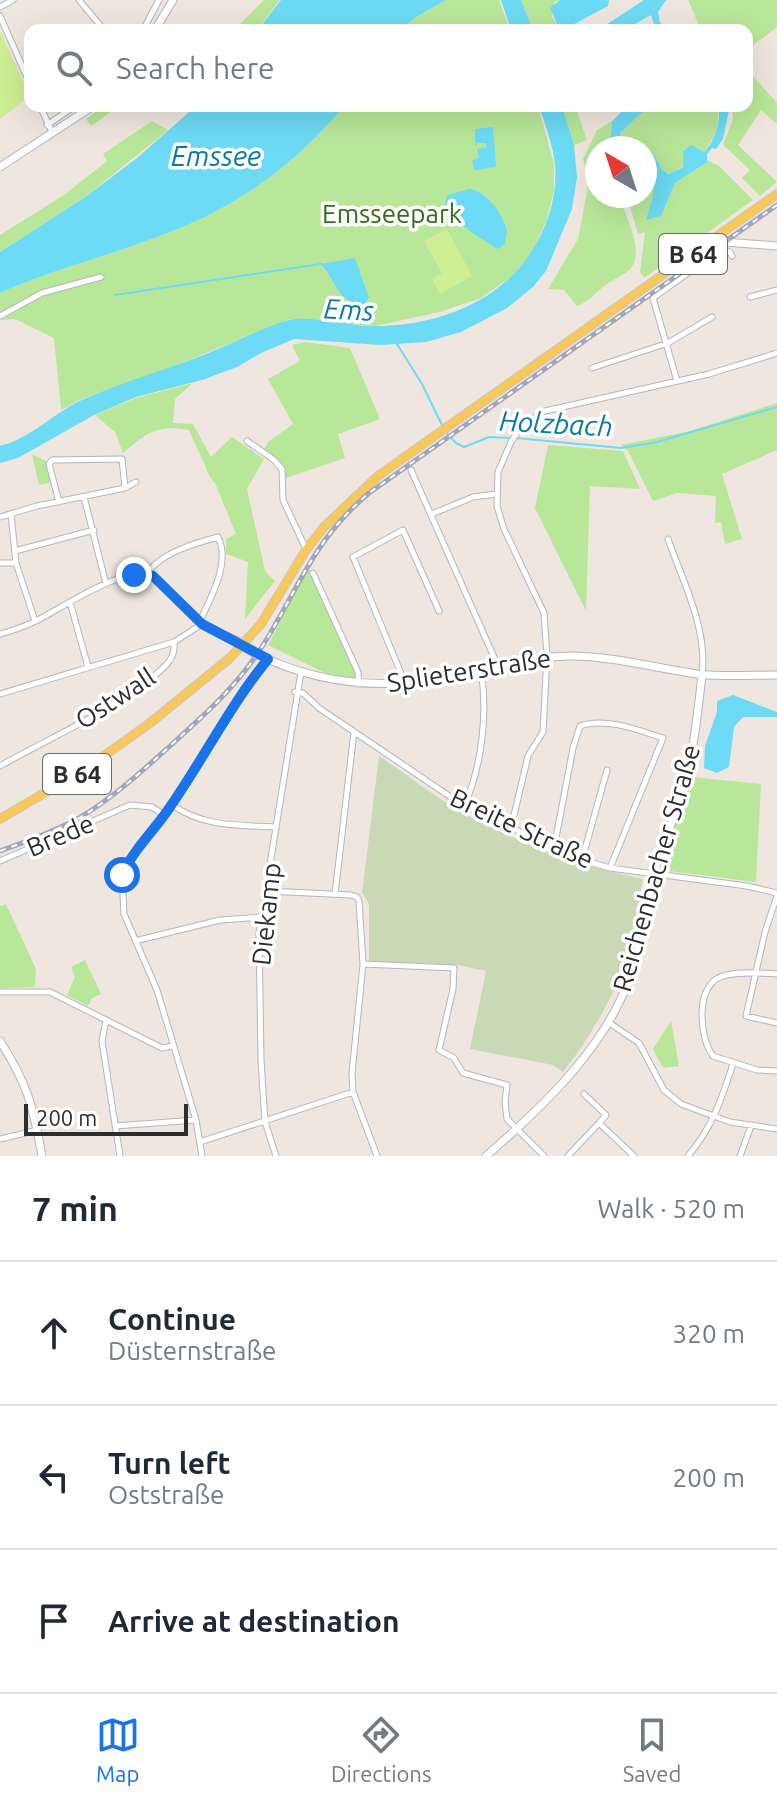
<!DOCTYPE html>
<meta charset="utf-8">
<style>
body{margin:0;font-family:Ubuntu,sans-serif;background:#f6f6f7;color:#1f2937}
.compass{position:absolute;left:585px;top:136px;width:72px;height:72px;border-radius:50%;background:#fff;box-shadow:0 8px 32px #0002;rotate:321deg}
.scale{position:absolute;left:24px;bottom:20px;width:164px;box-sizing:border-box;padding-left:8px;border:4px solid #2d2d2d;border-top:0;font-size:22px;line-height:28px;white-space:nowrap;color:#2d2d2d;-webkit-text-stroke:6px #fff;paint-order:stroke}
.stop{position:absolute;width:24px;height:24px;margin:-18px;border:6px solid #1a73e8;border-radius:50%;background:#fff}
.stop.end{background:#1a73e8;border-color:#fff;box-shadow:0 2px 8px #0008}
.list{margin:0;padding:0;list-style:none}
h2{display:flex;justify-content:space-between;align-items:center;height:104px;margin:0;padding:0 32px;font-size:34px}
h2 small{font-size:26px;font-weight:400;color:#747a83}
.list li{display:grid;grid-template-columns:52px 1fr auto;gap:24px;align-items:center;box-sizing:border-box;height:144px;padding:0 32px;border-top:2px solid #e0e1e3}
.list b{display:block;font-size:30px;white-space:nowrap}
.list p{margin:0;font-size:26px;white-space:nowrap;color:#747a83}
.list em{font-size:26px;font-style:normal;color:#747a83}
.icon{flex:none;width:44px;height:44px;fill:none;stroke:currentColor;stroke-width:2;stroke-linecap:round;stroke-linejoin:round}
.map{position:relative;flex:none;width:777px;height:1156px;overflow:hidden}
.search{position:absolute;background:#fff;box-shadow:0 8px 32px #0002;left:24px;right:24px;top:24px;height:88px;display:flex;align-items:center;gap:20px;box-sizing:border-box;padding:0 28px;border-radius:16px;color:#747a83;font-size:30px}
.sheet{height:536px;background:#fff}
nav{display:flex;justify-content:space-around;align-items:center;box-sizing:border-box;height:112px;border-top:2px solid #e0e1e3;background:#fff;font-size:22px;color:#747a83}
nav a{display:grid;justify-items:center;gap:4px}
nav .on{color:#1a73e8}
.map>svg:first-child{display:block}
.green{fill:#b9e799}
.cemetery{fill:#c9d9b5}
.pitch{fill:#cfef94}
.water{fill:#6ddbf5}
.lines{fill:none;stroke-linecap:round;stroke-linejoin:round}
.stream{stroke:#6ddbf5;stroke-width:2}
.street-casing{stroke:#b3b6c1;stroke-width:7}
.secondary-casing{stroke:#b3b6c1;stroke-width:9}
.primary-casing{stroke:#c8c8c8;stroke-width:10}
.street{stroke:#fff;stroke-width:5}
.secondary{stroke:#fff;stroke-width:7}
.primary{stroke:#f8c85b;stroke-width:8}
.rail-casing{stroke:#a1a6b8;stroke-width:5}
.rail{stroke:#fff;stroke-width:2;stroke-dasharray:6;stroke-linecap:butt}
.route{stroke:#1a73e8;stroke-width:10}
.labels{text-anchor:middle;dominant-baseline:central;stroke-width:7;stroke-linejoin:round;paint-order:stroke}
.shield{fill:#fff;stroke:#6c6c6c;stroke-width:2}
.shield-label{font-size:24px;font-weight:bold;fill:#2d2d2d}
.park-label{font-size:26px;fill:#306f17;stroke:#fff}
.street-label{font-size:26px;fill:#2d2d2d;stroke:#fff}
.water-label{font-size:28px;font-style:italic;fill:#077ba7;stroke:#fff}
</style>
<div class="map">
<svg width="777" height="1156" viewBox="0 0 777 1156">
<rect width="100%" height="100%" fill="#efe7df"/>
<path class="green" d="M 264,0 L 280,0 L 257,30 L 234,30 Z
M 446,0 L 499,0 L 510,30 L 402,30 L 414,18 Z
M 521,0 L 560,0 L 555,2 L 552,17 L 558,26 L 556,30 L 533,30 Z
M 688,0 L 777,0 L 777,27 L 747,50 L 747,30 L 701,30 Z
M 747,60 L 752,75 L 777,103 L 777,124 L 761,110 L 738,145 L 777,182 L 760,196 L 742,178 L 750,170 L 723,145 L 733,119 L 732,106 L 747,106 Z
M 103,106 L 119,106 L 91,126 L 86,119 Z
M 344,106 L 538,106 L 554,164 L 554,190 L 547,219 L 532,254 L 511,277 L 481,298 L 440,312 L 375,326 L 291,319 L 144,378 L 84,398 L 61,410 L 54,338 L 15,319 L 0,320 L 0,293 C 56,268 116,254 173,231 C 240,205 298,162 344,106 Z
M 562,106 L 575,106 L 587,140 L 574,145 Z
M 649,106 L 719,106 L 717,132 L 704,152 L 683,151 L 683,166 L 670,174 L 662,169 L 653,153 L 645,151 L 645,148 L 626,146 L 621,141 L 620,133 Z
M 152,121 L 168,130 L 84,198 L 0,252 L 0,235 L 64,195 L 107,161 L 103,154 Z
M 612,121 L 610,148 L 597,148 L 597,196 L 619,196 C 625,215 646,253 630,269 C 622,277 611,280 603,287 C 594,294 589,302 577,306 L 564,290 L 548,289 L 578,239 L 589,181 L 583,159 L 597,130 Z
M 707,160 L 719,166 L 753,200 L 644,278 L 640,272 L 645,232 L 638,234 L 627,196 L 645,196 L 645,175 L 654,192 L 647,219 L 661,216 L 675,183 Z
M 305,342 L 350,348 L 380,419 L 338,434 L 345,458 L 286,478 L 280,463 L 263,451 L 268,442 L 293,424 L 268,379 L 300,361 L 292,345 Z
M 193,383 L 175,399 L 173,423 L 193,424 L 211,457 L 232,437 L 264,459 L 247,489 L 265,571 L 275,581 L 245,619 L 248,562 L 226,554 L 226,539 L 236,534 L 215,483 L 211,479 L 189,430 C 157,424 146,433 123,453 L 115,432 L 95,415 L 136,398 Z
M 777,403 L 777,450 L 722,474 L 742,539 L 725,544 L 721,522 L 715,523 L 716,496 L 677,493 L 653,501 L 628,451 L 621,445 L 690,431 Z
M 548,445 L 623,451 L 640,489 L 590,486 L 586,611 L 535,508 Z
M 32,454 L 46,461 L 52,482 L 39,485 Z
M 308,567 L 356,672 L 356,679 L 329,675 L 268,645 Z
M 691,777 L 761,784 L 756,882 L 661,870 Z
M 6,904 L 36,969 L 35,987 L 0,988 L 0,906 Z
M 85,960 L 101,994 L 92,998 L 88,1006 L 67,995 L 75,977 L 71,967 Z
M 671,1021 L 679,1066 L 663,1068 L 653,1049 Z"/>
<path class="cemetery" d="M 379,756 C 406,774 433,796 462,812 C 517,843 581,867 643,879 C 638,903 636,929 628,952 C 615,996 591,1036 563,1072 L 553,1065 L 470,1049 L 486,971 L 458,965 L 369,961 L 369,904 L 362,893 Z"/>
<path class="pitch" d="M 0,31 L 30,96 L 0,119 Z
M 447,229 L 472,276 L 440,294 L 432,279 L 442,273 L 424,241 Z"/>
<path class="water" d="M 281,0 L 446,0 L 414,18 L 402,30 L 258,30 Z
M 501,0 L 521,0 L 533,30 L 511,30 Z
M 560,0 L 609,0 L 608,6 L 567,28 L 558,26 L 550,8 Z
M 644,0 L 666,0 L 658,12 L 660,22 L 666,30 L 656,30 L 651,15 L 624,30 L 598,30 Z
M 196,106 L 344,106 C 298,162 240,205 173,231 C 116,254 56,268 0,293 L 0,252 L 84,198 L 137,158 Z
M 539,106 L 562,106 L 574,145 L 577,177 L 572,209 L 546,271 L 533,287 L 507,308 L 461,332 L 426,342 L 381,345 L 294,339 L 261,353 L 237,367 L 202,380 L 136,397 L 94,415 L 18,458 L 0,463 L 0,446 C 32,438 54,412 84,399 C 121,383 161,371 198,357 C 227,346 261,328 289,320 C 308,315 351,326 374,326 C 444,326 514,297 543,230 C 552,211 557,187 555,165 C 553,145 545,125 539,106 Z
M 628,106 L 649,106 L 620,133 L 621,141 L 631,148 L 610,148 L 612,121 Z
M 719,106 L 730,106 L 723,139 L 716,149 L 712,148 L 707,154 L 707,162 L 675,183 L 661,216 L 646,220 L 654,192 L 645,175 L 645,151 L 653,153 L 662,169 L 669,174 L 683,167 L 683,151 L 691,145 L 704,152 C 716,139 720,124 719,106 Z
M 493,127 L 496,167 L 474,170 L 472,161 L 479,158 L 477,149 L 487,147 L 486,143 L 477,143 L 475,147 L 475,129 Z
M 469,189 C 486,190 504,215 507,231 C 507,233 505,243 505,244 L 498,249 C 479,237 454,224 445,202 L 448,195 Z
M 355,258 L 369,298 L 363,306 C 334,299 339,284 321,264 Z
M 733,695 L 777,712 L 777,717 L 743,717 L 734,727 L 729,767 L 717,773 L 704,768 L 705,746 L 717,712 L 717,701 Z"/>
<g class="lines">
<path class="stream" d="M 115,295 L 321,264
M 397,344 L 422,384 L 442,425
M 445,431 L 456,443 L 464,447 L 489,437 L 510,438
M 516,438 L 621,448 L 657,442 L 777,407"/>
<defs>
<path id="street" d="M 79,0 L 104,30
M 0,7 L 13,0
M 0,16 L 30,84
M 143,30 L 159,0
M 40,106 L 52,132
M 47,125 L 75,106
M 750,297 L 777,290
M 0,316 L 42,293 L 101,277
M 592,368 L 668,343 L 712,317
M 677,381 L 653,298 L 720,250 L 730,252 L 732,256
M 247,441 L 273,459 L 282,469 L 283,500 L 306,549
M 411,470 L 497,664
M 84,497 L 106,584
M 59,502 L 49,464 L 52,460 L 122,459 L 125,488
M 11,514 L 16,563 L 35,621
M 432,514 L 473,497 L 496,494
M 0,517 L 37,506 L 125,488 L 136,482
M 668,539 C 683,582 708,629 702,675
M 15,551 L 94,530
M 0,563 L 16,563
M 148,573 C 160,553 196,543 218,537 C 231,563 211,597 200,621
M 313,573 L 358,672 L 359,684
M 70,602 L 88,667
M 0,634 C 12,631 25,626 36,621 C 62,608 125,564 153,576 L 202,624 L 240,641
M 405,683 L 353,557 L 403,530 L 439,611
M 295,692 L 303,693 L 319,708 L 464,806 L 582,860 L 610,868 L 747,886 L 777,893
M 0,694 L 174,642 L 202,624
M 0,766 C 49,738 128,704 166,665 C 172,659 175,651 174,642
M 172,805 C 204,827 237,825 275,827
M 464,806 C 482,767 488,712 481,670
M 511,828 L 528,756 L 543,732 L 547,656 L 544,613 L 504,529 L 497,506 L 498,472 L 511,442 L 521,427 L 545,411 L 709,374 L 777,353
M 554,848 L 573,748 L 580,726 C 606,717 638,730 663,738 L 610,868
M 582,860 L 607,770
M 0,861 L 130,805 L 152,807 L 164,815
M 267,891 L 351,895 L 357,897 L 359,901 L 363,964 L 352,1073 L 353,1092 L 377,1156
M 335,894 L 354,732
M 777,896 L 765,932 L 746,1016 L 777,1023
M 135,941 L 220,920 L 263,917
M 363,964 L 454,968 L 453,989 L 439,1050 L 454,1058 L 463,1073 L 507,1085 L 505,1102 L 507,1119 L 544,1156
M 777,974 C 762,973 727,970 715,980 C 696,995 700,1039 713,1056 L 757,1070 L 777,1071
M 0,992 L 50,992 L 162,1048 L 173,1046
M 106,1020 L 102,1041 L 120,1156
M 608,1022 L 639,1043 L 664,1090 L 681,1104 L 730,1122 L 777,1129
M 584,1094 L 606,1115 L 599,1123
M 115,1126 L 196,1120
M 0,1139 L 38,1130
M 200,1142 L 353,1092
M 202,1156 L 196,1120 L 157,990 L 124,914 L 122,875 L 127,863 L 172,805 L 243,690 L 268,659
M 276,1156 L 265,1122 L 261,1060 L 259,933 L 301,672
M 568,1156 L 599,1123 L 634,1156
M 688,1156 C 712,1128 722,1098 733,1064
M 740,1156 L 751,1126"/>
<path id="secondary" d="M 155,30 L 173,0
M 0,167 L 93,106
M 718,236 L 725,242 L 777,246
M 238,644 C 300,680 366,691 438,679 C 484,670 522,657 570,656 C 612,656 656,668 697,674 C 723,677 751,675 777,675
M 0,1041 C 28,1085 33,1106 42,1156
M 486,1156 C 545,1105 611,1043 634,965 C 643,934 646,901 655,870 C 663,840 677,813 685,783 C 694,748 698,711 702,675"/>
<path id="primary" d="M 0,819 L 87,768 L 150,723 L 230,658 L 261,624 L 306,550 L 324,527 L 378,476 L 777,194"/>
</defs>
<use href="#street" class="street-casing"/>
<use href="#secondary" class="secondary-casing"/>
<use href="#primary" class="primary-casing"/>
<use href="#street" class="street"/>
<use href="#secondary" class="secondary"/>
<use href="#primary" class="primary"/>
<defs>
<path id="rail" d="M 0,851 C 27,841 54,832 79,818 C 113,798 141,772 170,746 C 202,717 234,689 258,653 C 298,592 310,543 369,493 L 777,205"/>
</defs>
<use href="#rail" class="rail-casing"/>
<use href="#rail" class="rail"/>
</g>
<g class="lines">
<path class="route" d="M 122,875 C 134,848 157,828 172,804 C 205,756 231,704 268,659 L 202,624 L 153,576 L 143,573 L 134,575"/>
</g>
<g class="labels">
<g class="shield">
<rect x="659" y="234" width="68" height="40" rx="6"/>
<rect x="43" y="754" width="68" height="40" rx="6"/>
</g>
<g class="shield-label">
<text x="693" y="254">B 64</text>
<text x="77" y="774">B 64</text>
</g>
<g class="park-label">
<text x="392" y="213">Emsseepark</text>
</g>
<g class="street-label">
<text transform="translate(469 670) rotate(-9)">Splieterstraße</text>
<text transform="translate(115 698) rotate(-33)">Ostwall</text>
<text transform="translate(522 828) rotate(25)">Breite Straße</text>
<text transform="translate(60 835) rotate(-23)">Brede</text>
<text transform="translate(656 868) rotate(-74)">Reichenbacher Straße</text>
<text transform="translate(266 914) rotate(-84)">Diekamp</text>
</g>
<g class="water-label">
<text x="216" y="155">Emssee</text>
<text transform="translate(349 309) rotate(3)">Ems</text>
<text transform="translate(556 423) rotate(3)">Holzbach</text>
</g>
</g>
</svg>
<svg class="compass" viewBox="-18 -18 36 36"><path d="M0-13l5 13h-10z" fill="#e53935"/><path d="M0 13l5-13h-10z" fill="#747a83"/></svg>
<div class="scale">200 m</div>
<div class="stop" style="left:122px;top:875px"></div>
<div class="stop end" style="left:134px;top:575px"></div>
<div class="search"><svg class="icon" aria-label="search" viewBox="0 0 24 24"><circle cx="10" cy="10" r="6"/><path d="M15 15l6 6"/></svg>Search here</div>
</div>
<section class="sheet">
<h2>7 min<small>Walk · 520 m</small></h2>
<ul class="list">
<li><svg class="icon" aria-label="ahead" viewBox="0 0 24 24"><path d="M12 20V5M6 11l6-6 6 6"/></svg><div><b>Continue</b><p>Düsternstraße</p></div><em>320 m</em></li>
<li><svg class="icon" aria-label="left" viewBox="0 0 24 24"><path d="M17 20v-9H6M10 6l-5 5 5 5"/></svg><div><b>Turn left</b><p>Oststraße</p></div><em>200 m</em></li>
<li><svg class="icon" aria-label="arrive" viewBox="0 0 24 24"><path d="M6 21V4h12l-3 4 3 4H6"/></svg><div><b>Arrive at destination</b></div></li>
</ul>
</section>
<nav>
<a class="on"><svg class="icon" aria-label="map" viewBox="0 0 24 24"><path d="M3 6l6-2 6 2 6-2v14l-6 2-6-2-6 2zM9 4v14M15 6v14"/></svg>Map</a>
<a><svg class="icon" aria-label="directions" viewBox="0 0 24 24"><path d="M12 3l9 9-9 9-9-9zM9 14v-3h6M13 9l2 2-2 2"/></svg>Directions</a>
<a><svg class="icon" aria-label="saved" viewBox="0 0 24 24"><path d="M7 4h10v16l-5-4-5 4z"/></svg>Saved</a>
</nav>
